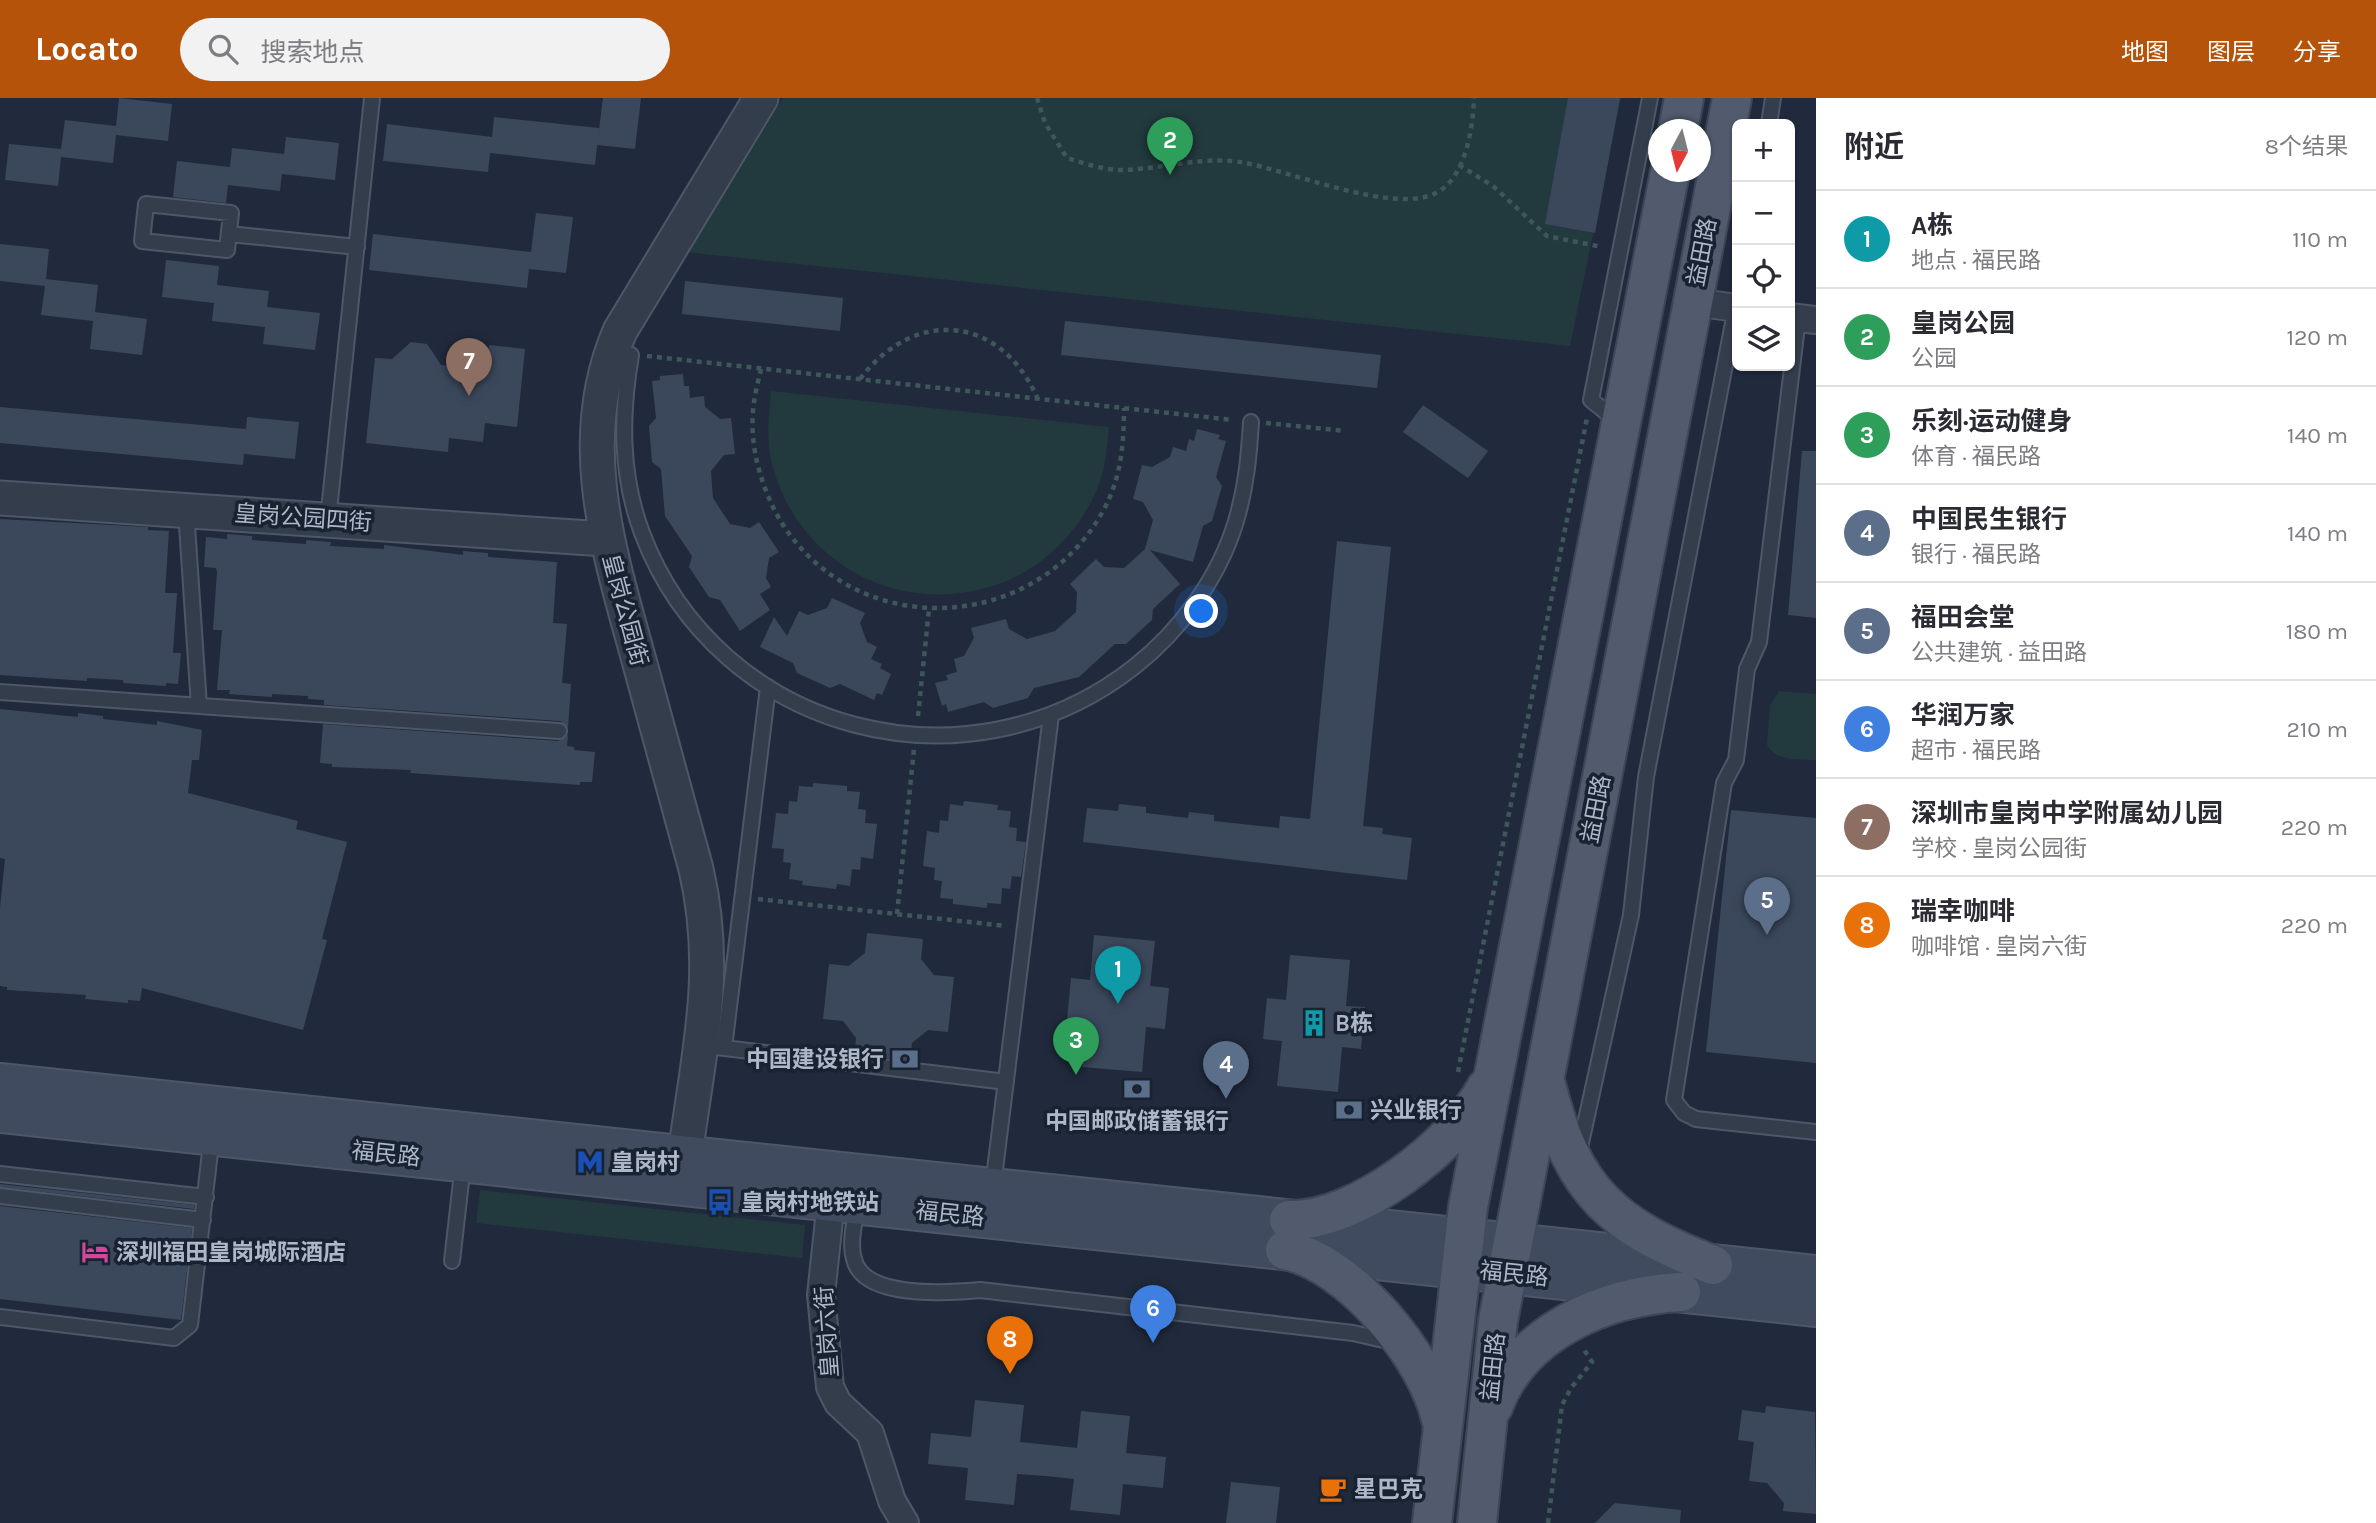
<!DOCTYPE html>
<html lang="zh">
<meta charset="utf-8">
<style>
body{margin:0;font-family:Karla,"Noto Sans SC",sans-serif;background:#f2f2f3;color:#2b2b33}
.controls{position:absolute;right:21px;top:21px;display:grid;overflow:hidden;border-radius:10px;box-shadow:0 2px 5px #0004}
.controls button{width:63px;height:63px;display:grid;place-items:center;padding:0;border:0;border-bottom:2px solid #e1e1e2;background:#fff;color:#2b2b33;font:35px sans-serif}
.compass{position:absolute;left:1648px;top:21px;width:63px;height:63px;border-radius:50%;background:#fff;box-shadow:0 2px 5px #0004;rotate:187deg}
.you{position:absolute;left:1202px;top:514px;width:24px;height:24px;margin:-18px;border:5px solid #fff;border-radius:50%;background:#1a73e8;box-shadow:0 0 0 10px #1a73e833}
.badge{display:grid;place-items:center;width:46px;height:46px;border-radius:50%;background:#b45309;color:#fff;font-size:23px;font-weight:700}
.pin{position:absolute;translate:-50% -58px;filter:drop-shadow(0 2px 4px #0008)}
.pin::after{content:'';position:absolute;top:37px;width:24px;height:21px;background:inherit;clip-path:polygon(0 0,100% 0,50% 100%)}
.list{margin:0;padding:0;list-style:none}
h2{display:flex;justify-content:space-between;align-items:center;height:91px;margin:0;padding:0 28px;font-size:30px}
h2 small{font-size:23px;font-weight:400;color:#7c7c81}
.list li{display:grid;grid-template-columns:46px 1fr auto;gap:21px;align-items:center;box-sizing:border-box;height:98px;padding:0 28px;border-top:2px solid #e1e1e2}
.list b{display:block;font-size:26px;white-space:nowrap}
.list p{margin:0;font-size:23px;white-space:nowrap;color:#7c7c81}
.list em{font-size:23px;font-style:normal;color:#7c7c81}
.icon{flex:none;width:38px;height:38px;fill:none;stroke:currentColor;stroke-width:2;stroke-linecap:round;stroke-linejoin:round}
.map{position:relative;flex:none;width:1816px;height:1425px;overflow:hidden}
header{display:flex;align-items:center;gap:42px;box-sizing:border-box;height:98px;padding:0 35px;background:#b45309;color:#fff}
header strong{font-size:33px}
nav{display:flex;gap:38px;margin-inline-start:auto;font-size:24px}
.search{width:490px;height:63px;background:#f2f2f3;display:flex;align-items:center;gap:18px;box-sizing:border-box;padding:0 24px;border-radius:38px;color:#7c7c81;font-size:26px}
main{display:flex}
aside{flex:1;background:#fff}
.map>svg:first-child{display:block}
.green{fill:#22393d}
.building{fill:#3b485c}
.lines{fill:none;stroke-linecap:round;stroke-linejoin:round}
.service-casing{stroke:#4e5767;stroke-width:18}
.minor-casing{stroke:#4e5767;stroke-width:30}
.tertiary-casing{stroke:#4e5767;stroke-width:37}
.secondary-casing{stroke:#4e5767;stroke-width:42}
.primary-casing{stroke:#3d4655;stroke-width:42}
.path{stroke:#3f565b;stroke-width:4.5;stroke-dasharray:5 5;stroke-linecap:butt}
.service{stroke:#343d4c;stroke-width:14}
.minor{stroke:#343d4c;stroke-width:26}
.tertiary{stroke:#343d4c;stroke-width:33}
.secondary{stroke:#414b60;stroke-width:38}
.primary{stroke:#515b6d;stroke-width:38}
.labels{text-anchor:middle;dominant-baseline:central;stroke-width:7;stroke-linejoin:round;paint-order:stroke}
.street-label{font-size:23px;fill:#aeb7c8;stroke:#192231}
.poi-label{font-size:23px;font-weight:bold;fill:#aeb7c8;stroke:#192231;text-anchor:start}
</style>
<header>
<strong>Locato</strong>
<div class="search"><svg class="icon" aria-label="search" viewBox="0 0 24 24"><circle cx="10" cy="10" r="6"/><path d="M15 15l6 6"/></svg>搜索地点</div>
<nav><a>地图</a><a>图层</a><a>分享</a></nav>
</header>
<main>
<div class="map">
<svg width="1816" height="1425" viewBox="0 0 1816 1425">
<rect width="100%" height="100%" fill="#202a3c"/>
<path class="green" d="M 783,0 L 1621,0 L 1570,248 L 685,154 Z
M 771,293 L 1109,329 C 1107,352 1105,376 1095,396 C 1024,546 810,523 771,362 C 766,339 769,316 771,293 Z
M 1779,593 L 1816,596 L 1816,662 C 1799,661 1777,664 1767,647 L 1770,607 Z
M 480,1092 L 805,1127 L 802,1160 L 476,1125 Z"/>
<path class="building" d="M 119,0 L 172,6 L 168,43 L 116,37 L 113,65 L 61,59 L 58,88 L 5,82 L 9,46 L 61,51 L 65,22 L 116,28 Z
M 603,0 L 641,0 L 635,51 L 597,47 Z
M 1568,0 L 1620,0 L 1595,135 L 1545,126 Z
M 494,19 L 599,30 L 595,67 L 490,55 L 488,74 L 383,63 L 387,26 L 492,39 Z
M 286,39 L 339,45 L 335,82 L 282,76 L 280,93 L 228,87 L 226,105 L 173,99 L 177,63 L 230,69 L 232,50 L 284,56 Z
M 536,115 L 573,119 L 566,175 L 529,171 L 527,190 L 369,172 L 373,136 L 531,154 Z
M 0,146 L 49,151 L 46,181 L 98,187 L 95,214 L 147,221 L 142,257 L 90,251 L 93,223 L 41,217 L 45,188 L 0,183 Z
M 166,162 L 219,168 L 217,187 L 269,193 L 267,209 L 320,215 L 315,252 L 263,246 L 265,229 L 212,223 L 214,205 L 162,199 Z
M 685,183 L 843,200 L 840,233 L 682,216 Z
M 1065,223 L 1381,257 L 1377,290 L 1061,257 Z
M 411,244 L 427,246 L 441,267 L 486,272 L 489,247 L 525,251 L 517,329 L 485,325 L 483,344 L 449,340 L 448,354 L 366,345 L 375,260 L 392,261 Z
M 683,276 L 684,288 L 689,288 L 690,300 L 704,298 L 705,309 L 720,321 L 731,320 L 735,356 L 724,357 L 711,373 L 713,400 L 730,426 L 750,430 L 759,424 L 779,454 L 769,460 L 766,480 L 771,489 L 760,496 L 770,512 L 740,533 L 720,502 L 709,499 L 689,469 L 692,458 L 665,418 L 661,371 L 652,364 L 649,328 L 656,320 L 652,283 L 660,282 L 660,278 Z
M 1423,307 L 1488,353 L 1468,380 L 1403,334 Z
M 0,309 L 246,331 L 247,319 L 299,324 L 295,361 L 244,356 L 243,367 L 0,345 Z
M 1197,331 L 1220,337 L 1218,341 L 1226,343 L 1216,379 L 1222,388 L 1212,423 L 1203,428 L 1193,464 L 1150,452 L 1180,486 L 1153,511 L 1152,522 L 1126,546 L 1115,546 L 1079,579 L 1034,590 L 1028,600 L 993,610 L 984,604 L 948,614 L 946,606 L 942,608 L 935,585 L 948,582 L 946,577 L 957,574 L 954,561 L 964,558 L 974,540 L 971,530 L 1006,521 L 1009,531 L 1027,541 L 1055,533 L 1076,514 L 1077,494 L 1070,486 L 1096,461 L 1104,469 L 1124,470 L 1145,451 L 1153,422 L 1143,404 L 1133,401 L 1142,367 L 1152,369 L 1170,359 L 1173,349 L 1186,353 L 1189,341 L 1194,343 Z
M 1802,353 L 1816,353 L 1816,520 L 1788,517 Z
M 0,421 L 148,429 L 148,432 L 169,433 L 165,495 L 177,495 L 173,555 L 181,555 L 178,586 L 166,585 L 166,588 L 123,585 L 123,582 L 87,580 L 87,583 L 0,577 Z
M 227,436 L 252,438 L 252,442 L 306,446 L 306,442 L 331,444 L 330,448 L 384,451 L 384,447 L 463,457 L 463,453 L 488,455 L 488,459 L 557,464 L 553,525 L 567,526 L 562,585 L 571,586 L 568,630 L 560,623 L 324,607 L 324,602 L 308,601 L 308,598 L 272,596 L 272,599 L 229,596 L 230,592 L 217,592 L 222,532 L 213,532 L 217,474 L 216,470 L 204,469 L 206,439 L 227,441 Z
M 1337,443 L 1391,449 L 1363,728 L 1383,730 L 1382,736 L 1412,740 L 1407,782 L 1083,744 L 1087,710 L 1118,713 L 1119,706 L 1146,709 L 1146,715 L 1188,720 L 1189,714 L 1214,717 L 1214,723 L 1279,730 L 1280,718 L 1310,721 Z
M 832,500 L 865,515 L 860,525 L 867,544 L 877,549 L 871,561 L 882,566 L 880,570 L 891,576 L 882,597 L 877,595 L 874,602 L 840,586 L 830,590 L 797,575 L 793,565 L 760,549 L 774,519 L 787,538 L 799,513 L 808,517 L 827,510 Z
M 0,611 L 78,619 L 78,615 L 103,618 L 103,621 L 157,627 L 157,623 L 202,632 L 199,662 L 192,662 L 188,695 L 298,723 L 296,731 L 347,744 L 322,841 L 327,842 L 303,932 L 142,890 L 140,903 L 128,902 L 128,905 L 85,901 L 86,897 L 7,892 L 7,889 L 0,888 L 0,810 L 5,761 L 0,760 Z
M 323,626 L 558,643 L 568,637 L 567,648 L 574,649 L 574,652 L 595,654 L 592,684 L 580,684 L 580,687 L 410,675 L 411,672 L 332,669 L 332,666 L 320,665 Z
M 813,685 L 847,688 L 847,693 L 860,694 L 858,711 L 866,712 L 865,725 L 877,726 L 873,761 L 861,759 L 860,772 L 852,771 L 850,788 L 837,786 L 836,791 L 802,787 L 803,783 L 789,781 L 791,765 L 783,764 L 784,751 L 772,750 L 776,715 L 788,716 L 789,703 L 797,704 L 799,688 L 813,689 Z
M 964,703 L 998,707 L 997,712 L 1011,713 L 1009,729 L 1017,730 L 1016,743 L 1026,744 L 1021,779 L 1012,778 L 1010,791 L 1002,790 L 1001,806 L 987,805 L 987,810 L 953,806 L 953,801 L 940,800 L 942,783 L 934,782 L 935,770 L 923,768 L 927,733 L 939,735 L 940,722 L 948,723 L 950,706 L 963,708 Z
M 1731,712 L 1816,720 L 1816,965 L 1706,954 Z
M 867,835 L 923,841 L 921,861 L 934,877 L 954,879 L 948,934 L 928,932 L 912,945 L 910,963 L 855,956 L 856,940 L 843,923 L 823,921 L 829,866 L 849,868 L 865,855 Z
M 1094,837 L 1155,843 L 1150,888 L 1169,890 L 1165,931 L 1146,929 L 1142,974 L 1082,969 L 1086,923 L 1067,922 L 1071,880 L 1090,882 Z
M 1290,857 L 1350,862 L 1346,908 L 1365,909 L 1361,951 L 1342,949 L 1338,994 L 1277,988 L 1282,943 L 1263,941 L 1267,900 L 1286,902 Z
M 0,1086 L 194,1107 L 194,1111 L 0,1089 Z
M 0,1108 L 192,1130 L 181,1222 L 0,1201 Z
M 975,1302 L 1024,1307 L 1020,1344 L 1049,1347 L 1077,1350 L 1081,1313 L 1130,1318 L 1126,1355 L 1166,1359 L 1163,1390 L 1123,1386 L 1120,1417 L 1070,1412 L 1074,1381 L 1046,1378 L 1017,1376 L 1014,1407 L 965,1402 L 968,1370 L 928,1366 L 931,1335 L 971,1339 Z
M 1766,1308 L 1815,1314 L 1816,1416 L 1783,1413 L 1784,1405 L 1767,1385 L 1749,1383 L 1754,1344 L 1738,1342 L 1742,1312 L 1765,1315 Z
M 1231,1384 L 1280,1389 L 1276,1425 L 1226,1425 Z
M 1615,1405 L 1681,1412 L 1680,1425 L 1595,1425 Z"/>
<g class="lines">
<defs>
<path id="service" d="M 1769,26 L 1773,0
M 146,106 L 231,115 L 227,152 L 142,143 Z
M 229,136 L 357,149
M 1798,220 L 1759,544 L 1747,571 L 1736,662 L 1724,685 L 1674,1002 L 1684,1015 L 1696,1021 L 1816,1034
M 631,257 C 621,317 620,376 642,435 C 718,636 967,700 1134,569 C 1180,533 1219,480 1236,423 C 1246,390 1249,358 1251,324
M 1617,323 L 1591,302 L 1650,0
M 186,412 L 199,608
M 328,422 L 372,0
M 0,594 L 559,633
M 716,949 L 1006,984
M 724,950 L 768,589
M 1579,1054 L 1631,817 L 1646,679 L 1737,204
M 0,1076 L 206,1099
M 993,1088 L 1051,617
M 0,1098 L 203,1122
M 857,1108 C 855,1124 849,1145 854,1161 C 863,1201 948,1195 980,1192 L 1353,1235 L 1392,1244
M 452,1163 L 463,1066
M 0,1219 L 174,1240 L 190,1227 L 212,1037"/>
<path id="minor" d="M 1693,204 L 1737,210
M 1790,219 L 1816,222
M 831,1103 L 821,1197 L 830,1289 L 838,1305 L 870,1335 L 892,1403 L 905,1425"/>
<path id="tertiary" d="M 0,400 L 605,441
M 685,1058 C 698,956 720,875 696,771 C 677,703 659,634 640,566 C 610,456 572,344 620,233 L 761,0"/>
<path id="secondary" d="M 0,985 L 1816,1177
M 0,1015 L 1816,1209"/>
<path id="primary" d="M 1678,32 L 1684,0
M 1546,987 C 1573,1094 1612,1128 1713,1167
M 1289,1122 C 1357,1124 1455,1047 1486,990
M 1285,1152 C 1350,1165 1427,1258 1441,1321
M 1493,1309 C 1521,1233 1605,1198 1681,1194
M 1432,1425 L 1468,1109 L 1670,74
M 1477,1425 L 1498,1223 L 1732,0"/>
</defs>
<use href="#service" class="service-casing"/>
<use href="#minor" class="minor-casing"/>
<use href="#tertiary" class="tertiary-casing"/>
<use href="#secondary" class="secondary-casing"/>
<use href="#primary" class="primary-casing"/>
<path class="path" d="M 1037,0 L 1045,25 L 1067,60 C 1083,65 1101,71 1118,72 C 1160,72 1198,58 1240,64 C 1289,72 1393,117 1436,95 C 1466,80 1473,29 1474,0
M 1459,67 L 1493,88 L 1547,138 L 1602,149
M 647,258 L 1233,322
M 761,271 C 758,284 754,299 753,313 C 750,348 760,384 776,415 C 847,544 1033,540 1103,413 C 1121,381 1124,346 1124,310
M 860,281 C 914,210 999,216 1037,299
M 1266,325 L 1345,333
M 918,618 L 929,511
M 758,801 L 1006,828
M 897,816 L 914,651
M 1458,974 L 1587,320
M 1548,1425 L 1562,1307 L 1571,1290 L 1592,1264 L 1583,1250"/>
<use href="#service" class="service"/>
<use href="#minor" class="minor"/>
<use href="#tertiary" class="tertiary"/>
<use href="#secondary" class="secondary"/>
<use href="#primary" class="primary"/>
</g>
<defs>
<symbol id="building-bare" viewBox="-9 -9 18 18"><path d="M-4-6H4V6H1V3H-1V6H-4ZM-2.5-4.3h1.7v1.8h-1.7ZM.8-4.3h1.7v1.8H.8ZM-2.5-1h1.7V.8h-1.7ZM.8-1h1.7V.8H.8Z" fill="#0f9aa8" stroke="#192231" stroke-width="2.5" paint-order="stroke"/></symbol>
<symbol id="bank-bare" viewBox="-9 -9 18 18"><path d="M-6-4H6V4H-6ZM0-2.3a2.3 2.3 0 1 0 0 4.6a2.3 2.3 0 1 0 0-4.6Z" fill="#5c6f8a" stroke="#192231" stroke-width="2.5" paint-order="stroke"/></symbol>
<symbol id="metro-bare" viewBox="-9 -9 18 18"><path d="M-5.5 5V-5H-3L0 0L3-5H5.5V5H3V-.5L0 4L-3-.5V5Z" fill="#1a4fb4" stroke="#192231" stroke-width="2.5" paint-order="stroke"/></symbol>
<symbol id="bus-bare" viewBox="-9 -9 18 18"><path d="M-5-6H5V4H4V6H2V4H-2V6H-4V4H-5ZM-3.5-4V0h7V-4ZM-3.5 1.2v1.5H-2V1.2ZM2 1.2v1.5H3.5V1.2Z" fill="#1a4fb4" stroke="#192231" stroke-width="2.5" paint-order="stroke"/></symbol>
<symbol id="hotel-bare" viewBox="-9 -9 18 18"><path d="M-6-4.5h1.5V1H6V5H4.5V3h-9V5H-6ZM-4 0a1.8 1.8 0 1 1 3.6 0ZM.5 0V-2.5h3Q6-2.5 6 0Z" fill="#d1479c" stroke="#192231" stroke-width="2.5" paint-order="stroke"/></symbol>
<symbol id="cafe-bare" viewBox="-9 -9 18 18"><path d="M-5.5-4.5H6V0H3Q3 3.5 0 3.5H-2.5Q-5.5 3.5-5.5 0ZM3-3.2v2h1.7v-2ZM-6 4.5H4V6H-6Z" fill="#e8710a" stroke="#192231" stroke-width="2.5" paint-order="stroke"/></symbol>
</defs>
<g fill-rule="evenodd">
<use href="#building-bare" x="1295" y="906" width="38" height="38"/>
<use href="#bank-bare" x="886" y="942" width="38" height="38"/>
<use href="#bank-bare" x="1118" y="972" width="38" height="38"/>
<use href="#bank-bare" x="1330" y="993" width="38" height="38"/>
<use href="#metro-bare" x="571" y="1045" width="38" height="38"/>
<use href="#bus-bare" x="701" y="1085" width="38" height="38"/>
<use href="#hotel-bare" x="76" y="1135" width="38" height="38"/>
<use href="#cafe-bare" x="1314" y="1372" width="38" height="38"/>
</g>
<g class="labels">
<g class="street-label">
<text transform="translate(1702 154) rotate(-79)">益田路</text>
<text transform="translate(303 420) rotate(4)">皇岗公园四街</text>
<text transform="translate(625 512) rotate(75)">皇岗公园街</text>
<text transform="translate(1596 711) rotate(-79)">益田路</text>
<text transform="translate(386 1056) rotate(6)">福民路</text>
<text transform="translate(950 1116) rotate(6)">福民路</text>
<text transform="translate(1514 1176) rotate(6)">福民路</text>
<text transform="translate(827 1234) rotate(-94)">皇岗六街</text>
<text transform="translate(1493 1269) rotate(-84)">益田路</text>
</g>
<g class="poi-label">
<text x="1335" y="925">B栋</text>
<text x="884" y="961" text-anchor="end">中国建设银行</text>
<text x="1370" y="1012">兴业银行</text>
<text x="1137" y="1023" text-anchor="middle">中国邮政储蓄银行</text>
<text x="611" y="1064">皇岗村</text>
<text x="741" y="1104">皇岗村地铁站</text>
<text x="116" y="1154">深圳福田皇岗城际酒店</text>
<text x="1354" y="1391">星巴克</text>
</g>
</g>
</svg>
<div class="controls">
<button>+</button>
<button>−</button>
<button><svg class="icon" aria-label="locate" viewBox="0 0 24 24"><circle cx="12" cy="12" r="6"/><path d="M12 2v4M12 18v4M2 12h4M18 12h4"/></svg></button>
<button><svg class="icon" aria-label="layers" viewBox="0 0 24 24"><path d="M12 4l9 5-9 5-9-5zM3 14l9 5 9-5"/></svg></button>
</div>
<svg class="compass" viewBox="-18 -18 36 36"><path d="M0-13l5 13h-10z" fill="#e53935"/><path d="M0 13l5-13h-10z" fill="#7c7c81"/></svg>
<div class="you"></div>
<div class="pin badge" style="left:1118px;top:906px;background:#0f9aa8">1</div>
<div class="pin badge" style="left:1170px;top:77px;background:#2e9e5b">2</div>
<div class="pin badge" style="left:1076px;top:977px;background:#2e9e5b">3</div>
<div class="pin badge" style="left:1226px;top:1001px;background:#5c6f8a">4</div>
<div class="pin badge" style="left:1767px;top:837px;background:#5c6f8a">5</div>
<div class="pin badge" style="left:1153px;top:1245px;background:#3f7fe0">6</div>
<div class="pin badge" style="left:469px;top:298px;background:#8d6e63">7</div>
<div class="pin badge" style="left:1010px;top:1276px;background:#e8710a">8</div>
</div>
<aside>
<h2>附近<small>8个结果</small></h2>
<ul class="list">
<li><span class="badge" style="background:#0f9aa8">1</span><div><b>A栋</b><p>地点 · 福民路</p></div><em>110 m</em></li>
<li><span class="badge" style="background:#2e9e5b">2</span><div><b>皇岗公园</b><p>公园</p></div><em>120 m</em></li>
<li><span class="badge" style="background:#2e9e5b">3</span><div><b>乐刻·运动健身</b><p>体育 · 福民路</p></div><em>140 m</em></li>
<li><span class="badge" style="background:#5c6f8a">4</span><div><b>中国民生银行</b><p>银行 · 福民路</p></div><em>140 m</em></li>
<li><span class="badge" style="background:#5c6f8a">5</span><div><b>福田会堂</b><p>公共建筑 · 益田路</p></div><em>180 m</em></li>
<li><span class="badge" style="background:#3f7fe0">6</span><div><b>华润万家</b><p>超市 · 福民路</p></div><em>210 m</em></li>
<li><span class="badge" style="background:#8d6e63">7</span><div><b>深圳市皇岗中学附属幼儿园</b><p>学校 · 皇岗公园街</p></div><em>220 m</em></li>
<li><span class="badge" style="background:#e8710a">8</span><div><b>瑞幸咖啡</b><p>咖啡馆 · 皇岗六街</p></div><em>220 m</em></li>
</ul>
</aside>
</main>
